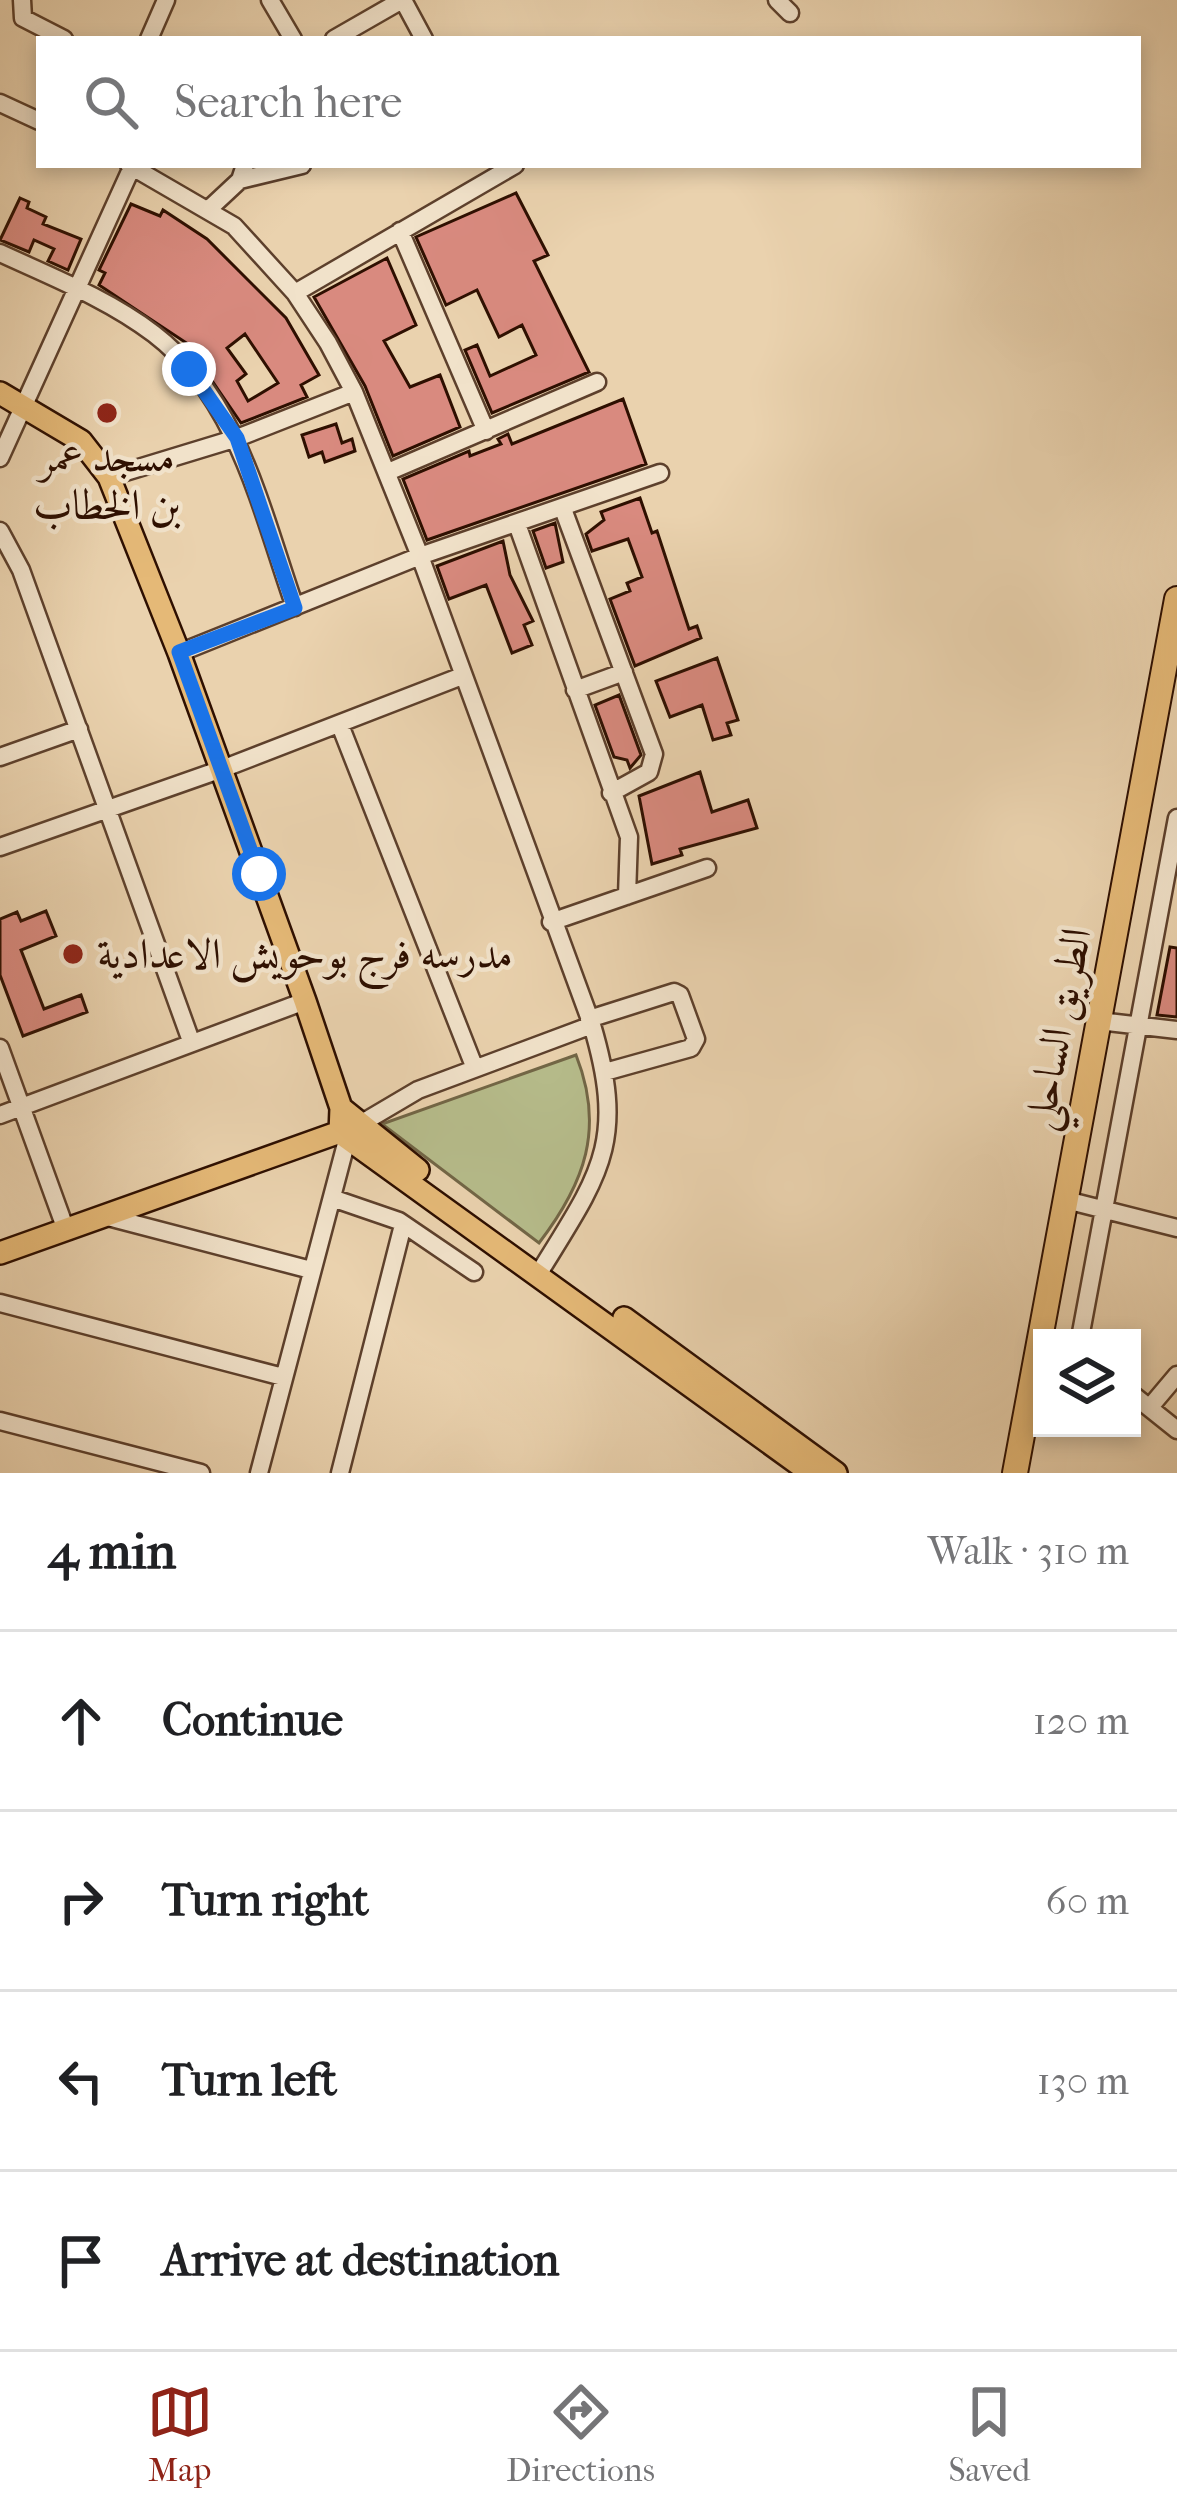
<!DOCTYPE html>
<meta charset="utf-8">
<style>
body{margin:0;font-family:"IM FELL French Canon",Amiri,serif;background:#f2f2f2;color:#202124}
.controls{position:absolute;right:36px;bottom:36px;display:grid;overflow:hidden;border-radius:0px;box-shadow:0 6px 18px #0003}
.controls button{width:108px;height:108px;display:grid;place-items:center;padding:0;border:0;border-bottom:3px solid #e0e0e0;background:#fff;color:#202124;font:60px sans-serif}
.stop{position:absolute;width:36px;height:36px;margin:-27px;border:9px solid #1a73e8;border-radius:50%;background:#fff}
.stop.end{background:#1a73e8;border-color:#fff;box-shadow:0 3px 12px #0008}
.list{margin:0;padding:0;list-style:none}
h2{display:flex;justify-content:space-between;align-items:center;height:156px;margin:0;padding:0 48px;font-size:51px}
h2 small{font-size:39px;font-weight:400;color:#757577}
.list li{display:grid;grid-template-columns:78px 1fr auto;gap:36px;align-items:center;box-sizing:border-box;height:180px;padding:0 48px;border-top:3px solid #e0e0e0}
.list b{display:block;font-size:45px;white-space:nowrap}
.list em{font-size:39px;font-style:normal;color:#757577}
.icon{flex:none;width:66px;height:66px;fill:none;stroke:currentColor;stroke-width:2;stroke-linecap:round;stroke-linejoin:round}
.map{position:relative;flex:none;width:1177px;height:1473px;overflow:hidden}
.search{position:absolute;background:#fff;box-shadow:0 6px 18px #0003;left:36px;right:36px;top:36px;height:132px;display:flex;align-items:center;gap:30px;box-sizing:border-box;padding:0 42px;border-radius:0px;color:#757577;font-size:45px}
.sheet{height:876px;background:#fff}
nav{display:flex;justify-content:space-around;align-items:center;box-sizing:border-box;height:168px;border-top:3px solid #e0e0e0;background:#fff;font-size:33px;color:#757577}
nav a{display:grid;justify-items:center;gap:6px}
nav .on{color:#8f2418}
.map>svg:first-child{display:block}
.green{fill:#b6bc8b;stroke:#726646;stroke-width:3}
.building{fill:#d98a7f;stroke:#2e0f00;stroke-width:3;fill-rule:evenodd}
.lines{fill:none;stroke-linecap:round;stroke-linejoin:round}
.minor-casing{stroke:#5d402c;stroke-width:21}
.major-casing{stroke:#2e0f00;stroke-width:26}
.highway-casing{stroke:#2e0f00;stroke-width:28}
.minor{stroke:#f1e2ca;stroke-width:16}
.major{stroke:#e5b977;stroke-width:21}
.highway{stroke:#e5b977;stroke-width:24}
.route{stroke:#1a73e8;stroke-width:15}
.poi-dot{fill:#8f2418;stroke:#f1e2ca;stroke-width:4.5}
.labels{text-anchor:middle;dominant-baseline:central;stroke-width:9;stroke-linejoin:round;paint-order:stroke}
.poi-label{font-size:42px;fill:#2e0f00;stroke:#f1e2ca}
.street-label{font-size:42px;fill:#2e0f00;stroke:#f1e2ca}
</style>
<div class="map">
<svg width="1177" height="1473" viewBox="0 0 1177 1473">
<rect width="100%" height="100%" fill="#ead2ae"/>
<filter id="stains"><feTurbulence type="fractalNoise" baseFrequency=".00167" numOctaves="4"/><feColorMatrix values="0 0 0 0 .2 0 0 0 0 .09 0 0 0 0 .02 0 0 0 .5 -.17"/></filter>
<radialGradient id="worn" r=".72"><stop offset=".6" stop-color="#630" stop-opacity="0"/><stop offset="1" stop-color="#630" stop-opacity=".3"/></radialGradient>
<path class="green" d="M 576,1055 C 605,1128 585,1183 539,1243 L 382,1124 Z"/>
<path class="building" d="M 516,193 L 548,255 L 534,261 L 589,372 L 492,413 L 465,350 L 477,345 L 490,376 L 536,355 L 522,325 L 499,337 L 477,290 L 446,305 L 416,237 Z
M 20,198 L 29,202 L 27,208 L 46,217 L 43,224 L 81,239 L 68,270 L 48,261 L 54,249 L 34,240 L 29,252 L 0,240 Z
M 131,204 L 160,216 L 163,210 L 207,239 L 286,318 L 319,375 L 301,385 L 307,397 L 241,423 L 193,353 L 197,350 L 99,285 L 105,273 L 99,270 ZM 245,334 L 278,383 L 248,401 L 237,381 L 246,374 L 227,348 Z
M 387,258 L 416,325 L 384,341 L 410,387 L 440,375 L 460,427 L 393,456 L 365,386 L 314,297 Z
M 623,399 L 646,464 L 427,540 L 403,479 L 469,451 L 470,456 L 501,444 L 498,439 L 508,434 L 512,444 Z
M 336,424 L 342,443 L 352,439 L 355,451 L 325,462 L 322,452 L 309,457 L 302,435 Z
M 640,498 L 652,533 L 657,531 L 689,629 L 697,626 L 701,638 L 635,666 L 610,599 L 630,591 L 627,583 L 642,577 L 628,539 L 592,551 L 586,534 L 604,520 L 601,512 Z
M 555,523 L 563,562 L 546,568 L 533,531 Z
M 503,541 L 510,575 L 533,621 L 524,625 L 532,645 L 512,653 L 486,585 L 449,599 L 437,566 Z
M 717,658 L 738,720 L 727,723 L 731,735 L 713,740 L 702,705 L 670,717 L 656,681 Z
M 619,695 L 641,755 L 630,768 L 627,760 L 614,757 L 595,705 Z
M 700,772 L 712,812 L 748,800 L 757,828 L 680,849 L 682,855 L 652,864 L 639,796 Z
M 46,911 L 56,936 L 21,950 L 44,1009 L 81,995 L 87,1012 L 23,1036 L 0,975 L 0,919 L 17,912 L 21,921 Z
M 1170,947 L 1177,948 L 1177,1017 L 1157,1015 Z"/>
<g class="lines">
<defs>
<path id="minor" d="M 22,0 L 23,18 L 64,39
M 270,0 L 293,39
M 403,0 L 424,39
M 777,0 L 790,13
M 149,39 L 166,0
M 334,39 L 402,0
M 0,103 L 39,121
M 129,165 L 234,226 L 295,293 L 328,343 L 354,392 L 420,556 L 592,1025 C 627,1143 600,1174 539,1273
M 240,180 L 302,165
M 210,208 L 240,180 L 245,165
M 400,231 L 486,431
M 0,253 C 52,277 108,299 154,334 C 238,398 262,513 295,607
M 295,293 L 515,165
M 0,458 L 132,167
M 388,472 L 597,382
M 109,477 L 237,438 L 354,392
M 563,509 L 654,754 L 649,772 L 611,793
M 517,524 L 629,837 L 627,896
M 0,531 L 21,570 L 191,1041
M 179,653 L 420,556 L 660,473
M 575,690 L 624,672
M 340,725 L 474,1066
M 0,757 L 79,729
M 0,847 L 222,769 L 462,676
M 551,922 L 707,868
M 589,1019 L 674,992 L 680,995 L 696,1039 L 691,1048 L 605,1072
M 1099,1021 L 1177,1030
M 0,1048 L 66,1230
M 0,1115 L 305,1001
M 357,1126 L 418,1090 L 592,1025
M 332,1198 L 399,1221 L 474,1272
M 1066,1200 L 1177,1228
M 108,1217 L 311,1270
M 0,1303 L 283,1377
M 1080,1338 L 1177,818
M 1132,1394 L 1177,1430
M 1150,1407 L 1177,1375
M 0,1421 L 201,1473
M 259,1473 L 347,1140
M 340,1473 L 403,1225"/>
<path id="major" d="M 0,393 L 81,441 L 109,477 L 179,653 L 305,1001 L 341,1108 L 340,1133 L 811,1473
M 341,1108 L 418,1170
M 0,1253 L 351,1128
M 624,1318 L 836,1473"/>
<path id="highway" d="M 1015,1473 L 1177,599"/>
</defs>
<use href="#minor" class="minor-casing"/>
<use href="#major" class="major-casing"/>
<use href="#highway" class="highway-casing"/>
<use href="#minor" class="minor"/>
<use href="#major" class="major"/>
<use href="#highway" class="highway"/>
</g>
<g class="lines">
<path class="route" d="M 189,369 L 237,438 L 295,608 L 179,652 L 259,874"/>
</g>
<g class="poi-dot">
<circle cx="107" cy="413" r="12"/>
<circle cx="73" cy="954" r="12"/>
</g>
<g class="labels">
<g class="poi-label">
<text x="107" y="457">مسجد عمر<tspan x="107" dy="48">بن الخطاب</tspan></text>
<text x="97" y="954" text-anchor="start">مدرسه فرج بوحويش الاعدادية</text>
</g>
<g class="street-label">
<text transform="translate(1058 1029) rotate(-79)">الطريق الساحلي</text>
</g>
</g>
<rect width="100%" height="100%" filter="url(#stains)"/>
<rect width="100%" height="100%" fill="url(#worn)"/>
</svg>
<div class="controls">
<button><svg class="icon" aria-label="layers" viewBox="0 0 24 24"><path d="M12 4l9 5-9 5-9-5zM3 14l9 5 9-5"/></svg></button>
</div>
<div class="stop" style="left:259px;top:874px"></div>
<div class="stop end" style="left:189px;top:369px"></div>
<div class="search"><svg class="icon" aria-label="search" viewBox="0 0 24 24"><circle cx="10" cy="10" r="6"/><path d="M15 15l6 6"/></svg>Search here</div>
</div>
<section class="sheet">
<h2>4 min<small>Walk · 310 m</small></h2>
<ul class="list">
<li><svg class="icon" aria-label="ahead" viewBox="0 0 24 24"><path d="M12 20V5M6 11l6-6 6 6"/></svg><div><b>Continue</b></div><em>120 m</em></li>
<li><svg class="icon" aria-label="right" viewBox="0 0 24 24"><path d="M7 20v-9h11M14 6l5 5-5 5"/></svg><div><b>Turn right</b></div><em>60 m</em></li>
<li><svg class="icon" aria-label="left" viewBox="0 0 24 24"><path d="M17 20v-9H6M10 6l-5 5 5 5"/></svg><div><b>Turn left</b></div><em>130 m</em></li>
<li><svg class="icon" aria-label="arrive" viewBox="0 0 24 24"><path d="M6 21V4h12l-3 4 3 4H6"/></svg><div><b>Arrive at destination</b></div></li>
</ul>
</section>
<nav>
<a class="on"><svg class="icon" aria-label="map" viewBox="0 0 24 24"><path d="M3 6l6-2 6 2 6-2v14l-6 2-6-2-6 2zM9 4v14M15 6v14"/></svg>Map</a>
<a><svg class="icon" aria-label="directions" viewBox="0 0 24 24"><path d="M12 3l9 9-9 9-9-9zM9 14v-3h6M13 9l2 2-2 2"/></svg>Directions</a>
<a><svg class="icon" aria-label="saved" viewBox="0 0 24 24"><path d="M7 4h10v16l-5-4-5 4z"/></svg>Saved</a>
</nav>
